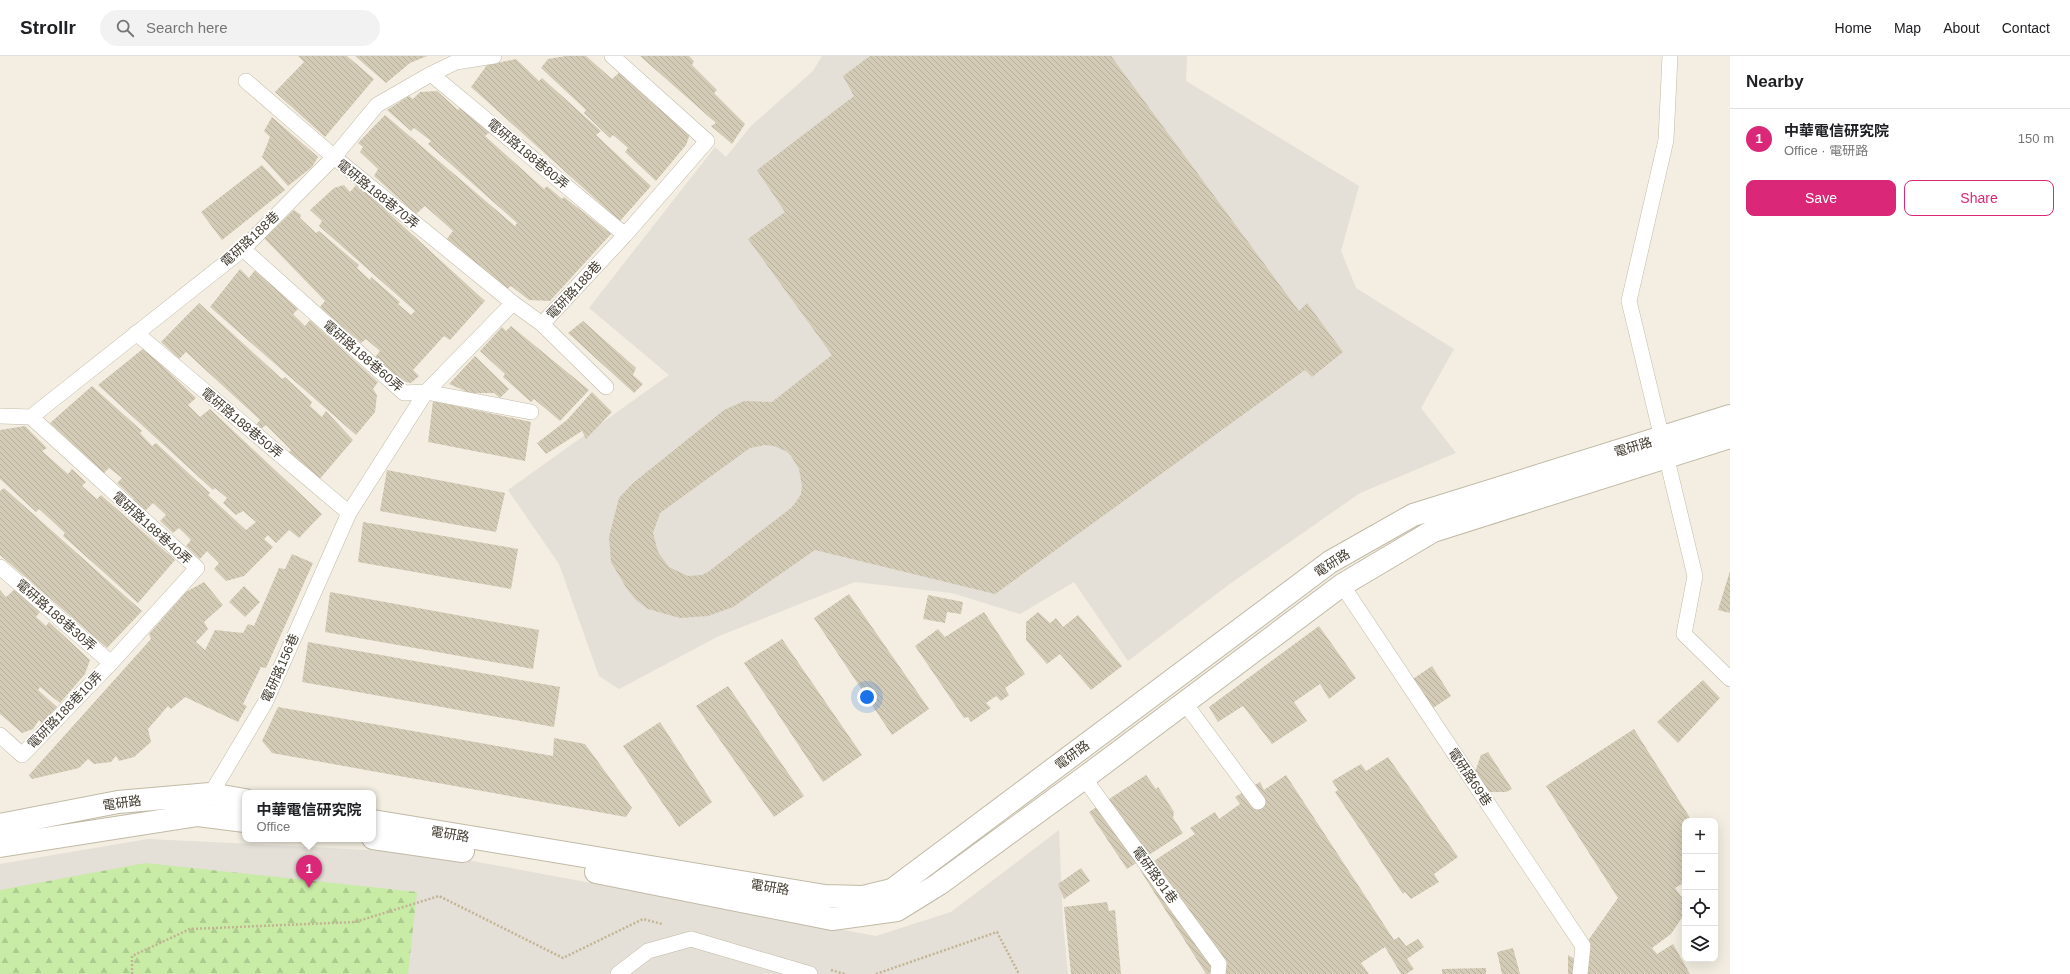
<!DOCTYPE html>
<meta charset="utf-8">
<style>
body{margin:0;font-family:Arial,"Noto Sans TC",sans-serif;background:#f2f2f2;color:#202124}
.controls{position:absolute;right:12px;bottom:12px;display:grid;overflow:hidden;border-radius:8px;box-shadow:0 4px 16px #0002}
.controls button{width:36px;height:36px;display:grid;place-items:center;padding:0;border:0;border-bottom:1px solid #e0e0e0;background:#fff;color:#202124;font:20px sans-serif}
.you{position:absolute;left:867px;top:641px;width:14px;height:14px;margin:-10px;border:3px solid #fff;border-radius:50%;background:#1a73e8;box-shadow:0 0 0 6px #1a73e833}
.badge{display:grid;place-items:center;width:26px;height:26px;border-radius:50%;background:#db2777;color:#fff;font-size:13px;font-weight:700}
.pin{position:absolute;translate:-50% -33px;filter:drop-shadow(0 1px 2px #0008)}
.pin::after{content:'';position:absolute;top:21px;width:14px;height:12px;background:inherit;clip-path:polygon(0 0,100% 0,50% 100%)}
.popup{position:absolute;left:242px;top:734px;width:134px;height:52px;box-sizing:border-box;display:grid;place-content:center;border-radius:8px;background:#fff;filter:drop-shadow(0 1px 3px #0005);font-size:13px;white-space:nowrap;color:#757577}
.popup b{font-size:15px;color:#202124}
.popup::after{content:'';position:absolute;left:50%;top:100%;margin-left:-8px;border:8px solid transparent;border-top-color:#fff}
.list{margin:0;padding:0;list-style:none}
h2{display:flex;justify-content:space-between;align-items:center;height:52px;margin:0;padding:0 16px;font-size:17px}
h2 small{font-size:13px;font-weight:400;color:#757577}
.list li{display:grid;grid-template-columns:26px 1fr auto;gap:12px;align-items:center;box-sizing:border-box;height:60px;padding:0 16px;border-top:1px solid #e0e0e0}
.list b{display:block;font-size:15px;white-space:nowrap}
.list p{margin:0;font-size:13px;white-space:nowrap;color:#757577}
.list em{font-size:13px;font-style:normal;color:#757577}
.actions{display:flex;gap:8px;padding:12px 16px}
.actions a{flex:1;padding:9px 0;border:1px solid #db2777;border-radius:8px;text-align:center;font-size:14px;color:#db2777}
.actions .main{background:#db2777;color:#fff}
.icon{flex:none;width:22px;height:22px;fill:none;stroke:currentColor;stroke-width:2;stroke-linecap:round;stroke-linejoin:round}
.map{position:relative;flex:none;width:1730px;height:918px;overflow:hidden}
header{display:flex;align-items:center;gap:24px;box-sizing:border-box;height:56px;padding:0 20px;background:#fff;border-bottom:1px solid #e0e0e0}
header strong{font-size:19px}
nav{display:flex;gap:22px;margin-inline-start:auto;font-size:14px}
.search{width:280px;height:36px;background:#f2f2f2;display:flex;align-items:center;gap:10px;box-sizing:border-box;padding:0 14px;border-radius:22px;color:#757577;font-size:15px}
main{display:flex}
aside{flex:1;background:#fff}
.map>svg:first-child{display:block}
.industrial{fill:#e4dfd7}
.forest{fill:url(#forest-firs)}
.building{fill:url(#building-back-hatch);fill-rule:evenodd}
.lines{fill:none;stroke-linecap:round;stroke-linejoin:round}
.service-casing{stroke:#c1baa6;stroke-width:16}
.tertiary-casing{stroke:#c1baa6;stroke-width:24}
.path{stroke:#c2b493;stroke-width:2.5;stroke-dasharray:2 2;stroke-linecap:butt}
.service{stroke:#fff;stroke-width:15}
.tertiary{stroke:#fff;stroke-width:22}
.labels{text-anchor:middle;dominant-baseline:central;stroke-width:3.5;stroke-linejoin:round;paint-order:stroke}
.street-label{font-size:13px;fill:#443e32;stroke:#fff}
</style>
<header>
<strong>Strollr</strong>
<div class="search"><svg class="icon" aria-label="search" viewBox="0 0 24 24"><circle cx="10" cy="10" r="6"/><path d="M15 15l6 6"/></svg>Search here</div>
<nav><a>Home</a><a>Map</a><a>About</a><a>Contact</a></nav>
</header>
<main>
<div class="map">
<svg width="1730" height="918" viewBox="0 0 1730 918">
<defs>
<pattern id="forest-firs" width="22" height="20" patternUnits="userSpaceOnUse"><rect width="22" height="20" fill="#c8eba6"/><path d="M5 1l3.5 6h-7zM16 11l3.5 6h-7z" fill="#adcb8f"/></pattern>
<pattern id="building-back-hatch" width="6" height="6" patternUnits="userSpaceOnUse"><rect width="6" height="6" fill="#d4cbb6"/><path d="M-1 5l2 2M0 0l6 6M5-1l2 2" fill="none" stroke="#b7af9d"/></pattern>
</defs>
<rect width="100%" height="100%" fill="#f3eee1"/>
<path class="industrial" d="M 822,0 L 1187,0 L 1186,25 L 1359,130 L 1341,195 L 1356,232 L 1454,293 L 1421,352 L 1456,397 L 1360,437 L 1231,527 L 1128,605 L 1074,526 L 1020,558 L 952,537 L 855,526 L 719,580 L 619,633 L 599,620 L 559,508 L 508,434 L 669,319 L 589,252 L 715,91 L 726,101 L 751,70 L 813,15 Z
M 1059,774 L 1063,867 L 1068,918 L 0,918 L 0,808 L 148,783 L 430,797 L 876,880 L 951,856 Z"/>
<path class="forest" d="M 145,807 L 417,836 L 408,918 L 0,918 L 0,834 Z"/>
<path class="building" d="M 298,0 L 347,0 L 374,23 L 325,81 L 275,36 L 304,6 Z
M 355,0 L 427,0 L 410,7 L 386,27 Z
M 566,0 L 586,0 L 612,23 L 621,15 L 690,78 L 686,89 L 656,125 L 625,96 L 628,92 L 613,79 L 610,82 L 584,57 L 586,54 L 541,12 L 548,3 Z
M 640,0 L 689,0 L 694,5 L 692,9 L 717,34 L 714,37 L 745,68 L 732,88 L 711,70 L 716,67 Z
M 870,0 L 1111,0 L 1299,255 L 1307,247 L 1343,296 L 1312,321 L 1305,314 L 995,538 L 815,494 L 733,551 L 708,560 L 680,562 L 648,553 L 636,544 L 627,533 L 611,506 L 609,481 L 619,442 L 633,427 L 724,354 L 744,345 L 772,346 L 832,299 L 748,183 L 785,156 L 757,114 L 854,40 L 843,20 ZM 765,389 L 774,390 L 786,395 L 791,400 L 799,413 L 802,430 L 801,438 L 796,446 L 791,452 L 708,516 L 702,519 L 688,520 L 669,511 L 658,496 L 653,477 L 660,457 L 750,392 Z
M 516,3 L 539,25 L 542,22 L 601,75 L 596,79 L 651,130 L 620,165 L 471,31 L 487,9 Z
M 437,35 L 458,54 L 462,48 L 492,74 L 485,80 L 544,133 L 547,130 L 562,143 L 564,141 L 611,178 L 550,245 L 529,244 L 511,230 L 506,234 L 446,184 L 453,175 L 425,150 L 416,158 L 374,120 L 378,113 L 360,96 L 363,91 L 358,87 L 385,59 L 515,170 L 517,167 L 428,88 L 431,85 L 414,72 L 411,75 L 387,54 L 409,40 L 413,43 L 420,36 Z
M 272,61 L 318,101 L 312,111 L 288,130 L 262,101 L 270,81 L 264,75 Z
M 262,109 L 285,134 L 222,184 L 201,156 Z
M 357,128 L 485,245 L 450,284 L 444,280 L 413,314 L 419,320 L 411,327 L 402,325 L 375,301 L 380,295 L 366,283 L 361,287 L 320,251 L 325,245 L 264,182 L 294,154 L 301,159 L 300,162 L 316,177 L 319,175 L 359,209 L 357,212 L 370,224 L 371,221 L 400,246 L 398,248 L 411,259 L 415,255 L 319,170 L 322,165 L 310,154 L 334,132 L 344,129 L 350,136 Z
M 240,213 L 249,222 L 255,214 L 298,253 L 293,258 L 305,270 L 310,264 L 378,326 L 373,333 L 377,339 L 375,356 L 356,379 L 210,251 Z
M 199,247 L 282,323 L 285,321 L 312,346 L 310,350 L 322,361 L 326,355 L 353,384 L 318,425 L 287,398 L 291,394 L 266,369 L 260,374 L 256,369 L 260,364 L 186,296 L 179,303 L 161,286 Z
M 583,265 L 636,312 L 633,319 L 643,328 L 634,337 L 568,277 Z
M 511,270 L 589,334 L 560,365 L 534,343 L 531,346 L 503,321 L 505,318 L 480,295 L 502,271 L 506,275 Z
M 144,292 L 196,342 L 188,349 L 200,361 L 210,353 L 322,458 L 299,482 L 289,474 L 276,487 L 268,479 L 264,483 L 273,491 L 244,520 L 226,525 L 214,513 L 219,507 L 207,495 L 200,503 L 186,490 L 191,484 L 179,472 L 173,477 L 160,465 L 166,459 L 153,447 L 145,455 L 131,444 L 134,443 L 117,427 L 122,422 L 109,412 L 104,417 L 50,367 L 92,330 L 142,375 L 140,377 L 152,390 L 156,387 L 210,437 L 208,439 L 246,474 L 256,466 L 243,455 L 236,459 L 223,447 L 227,442 L 215,432 L 213,434 L 98,329 Z
M 475,300 L 509,333 L 500,342 L 494,337 L 470,337 L 449,328 Z
M 592,336 L 612,356 L 586,383 L 582,375 L 546,398 L 537,387 L 567,364 Z
M 433,345 L 531,366 L 525,405 L 428,386 Z
M 25,370 L 47,392 L 42,395 L 68,418 L 72,413 L 86,426 L 82,430 L 97,443 L 101,439 L 175,504 L 138,547 L 63,480 L 65,477 L 39,453 L 36,456 L 0,423 L 0,374 Z
M 387,414 L 505,437 L 496,476 L 380,455 Z
M 4,432 L 142,555 L 107,592 L 0,499 L 0,435 Z
M 363,466 L 518,493 L 511,533 L 358,506 Z
M 292,498 L 313,507 L 266,612 L 261,611 L 243,648 L 247,650 L 238,666 L 185,641 L 171,653 L 168,650 L 148,673 L 151,686 L 134,701 L 119,705 L 116,700 L 111,706 L 94,708 L 88,703 L 79,712 L 32,723 L 29,719 L 151,583 L 149,578 L 186,536 L 204,526 L 223,549 L 204,566 L 208,573 L 196,586 L 205,594 L 215,574 L 243,577 L 248,568 L 254,570 L 279,512 L 285,513 Z
M 1730,515 L 1730,557 L 1718,554 Z
M 244,530 L 260,546 L 245,561 L 229,546 Z
M 15,533 L 40,556 L 36,561 L 46,570 L 49,566 L 90,604 L 85,618 L 60,647 L 40,631 L 38,634 L 57,651 L 42,667 L 39,664 L 33,673 L 22,677 L 0,658 L 0,534 L 6,541 Z
M 330,536 L 539,574 L 533,613 L 325,576 Z
M 849,538 L 929,653 L 892,679 L 814,562 Z
M 928,539 L 963,546 L 961,558 L 947,556 L 945,567 L 923,563 Z
M 984,556 L 1025,618 L 1005,632 L 1009,639 L 1001,645 L 996,640 L 986,647 L 991,652 L 971,666 L 968,661 L 964,662 L 915,590 L 938,573 L 945,581 Z
M 1038,556 L 1050,567 L 1056,562 L 1063,571 L 1078,559 L 1122,610 L 1091,634 L 1060,598 L 1047,608 L 1026,584 L 1026,566 Z
M 1319,570 L 1356,622 L 1329,643 L 1320,628 L 1294,646 L 1307,665 L 1272,688 L 1243,650 L 1218,666 L 1209,651 Z
M 782,583 L 862,699 L 823,726 L 744,607 Z
M 308,586 L 560,631 L 554,671 L 302,626 Z
M 1432,610 L 1451,640 L 1427,656 L 1407,627 Z
M 1703,624 L 1720,642 L 1678,687 L 1657,666 Z
M 728,630 L 804,740 L 774,761 L 696,650 Z
M 278,651 L 553,700 L 554,682 L 585,688 L 632,752 L 626,761 L 272,697 L 262,685 Z
M 660,666 L 712,746 L 679,771 L 623,690 Z
M 1634,673 L 1692,765 L 1685,765 L 1685,826 L 1675,832 L 1685,846 L 1685,857 L 1671,878 L 1652,892 L 1657,898 L 1673,888 L 1690,918 L 1568,918 L 1568,899 L 1575,903 L 1618,842 L 1546,730 Z
M 1488,696 L 1512,733 L 1506,736 L 1487,736 L 1475,716 L 1481,699 Z
M 1388,701 L 1458,801 L 1434,818 L 1439,826 L 1411,843 L 1405,836 L 1403,838 L 1335,736 L 1338,734 L 1332,725 L 1361,708 L 1366,715 Z
M 1146,719 L 1156,733 L 1158,731 L 1174,756 L 1173,762 L 1183,777 L 1127,813 L 1089,756 Z
M 1286,719 L 1394,884 L 1399,881 L 1406,890 L 1418,883 L 1424,891 L 1407,903 L 1414,913 L 1406,918 L 1401,918 L 1385,891 L 1361,907 L 1369,918 L 1206,918 L 1140,814 L 1195,778 L 1190,772 L 1215,756 L 1219,763 L 1240,748 L 1235,741 L 1260,726 L 1264,734 Z
M 1081,812 L 1090,825 L 1064,843 L 1058,828 Z
M 1107,846 L 1109,855 L 1115,854 L 1121,918 L 1071,918 L 1064,851 Z
M 1513,892 L 1520,918 L 1502,918 L 1497,896 Z
M 1486,912 L 1486,918 L 1442,918 L 1442,913 Z"/>
<g class="lines">
<defs>
<path id="service" d="M 1670,0 L 1666,84 L 1629,245 L 1695,520 L 1684,578 L 1730,623
M 431,18 L 625,179
M 246,25 L 334,101 L 513,247
M 243,193 L 404,337 L 426,336 L 531,356
M 542,268 L 606,331
M 136,277 L 349,457
M 0,360 L 31,361 L 243,193 L 334,101 L 377,49 L 431,18 L 456,6 L 494,0
M 0,511 L 111,607
M 1342,529 L 1583,890 L 1580,918
M 1184,646 L 1258,746
M 0,679 L 22,699 L 111,607 L 197,512 L 31,361
M 1084,722 L 1219,908 L 1218,918
M 206,746 L 265,647 L 349,457 L 426,336 L 513,247 L 542,268 L 625,179 L 707,85 L 612,0
M 618,918 L 648,895 L 691,883 L 810,918"/>
<path id="tertiary" d="M 373,765 L 825,840 L 863,841 L 892,834 L 1330,506 L 1413,459 L 1730,360
M 0,769 L 118,746 L 210,738 L 245,744
M 373,782 L 463,795
M 0,790 L 198,759 L 245,765
M 596,816 L 832,863 L 897,854 L 939,828 L 1084,722 L 1342,529 L 1433,475 L 1730,381"/>
</defs>
<use href="#service" class="service-casing"/>
<use href="#tertiary" class="tertiary-casing"/>
<path class="path" d="M 831,914 L 845,918
M 132,918 L 132,900 L 190,873 L 355,866 L 439,840 L 563,902 L 643,863 L 662,868
M 876,918 L 997,876 L 1019,918"/>
<use href="#service" class="service"/>
<use href="#tertiary" class="tertiary"/>
</g>
<g class="labels">
<g class="street-label">
<text transform="translate(528 98) rotate(40)">電研路188巷80弄</text>
<text transform="translate(378 138) rotate(39)">電研路188巷70弄</text>
<text transform="translate(250 183) rotate(-43)">電研路188巷</text>
<text transform="translate(574 234) rotate(-47)">電研路188巷</text>
<text transform="translate(363 300) rotate(41)">電研路188巷60弄</text>
<text transform="translate(242 367) rotate(40)">電研路188巷50弄</text>
<text transform="translate(1633 391) rotate(-17)">電研路</text>
<text transform="translate(152 472) rotate(42)">電研路188巷40弄</text>
<text transform="translate(1332 507) rotate(-33)">電研路</text>
<text transform="translate(56 559) rotate(41)">電研路188巷30弄</text>
<text transform="translate(280 612) rotate(-66)">電研路156巷</text>
<text transform="translate(65 654) rotate(-46)">電研路188巷10弄</text>
<text transform="translate(1072 699) rotate(-37)">電研路</text>
<text transform="translate(1470 721) rotate(56)">電研路69巷</text>
<text transform="translate(122 747) rotate(-8)">電研路</text>
<text transform="translate(450 778) rotate(9)">電研路</text>
<text transform="translate(1155 819) rotate(54)">電研路91巷</text>
<text transform="translate(770 831) rotate(9)">電研路</text>
</g>
</g>
</svg>
<div class="controls">
<button>+</button>
<button>−</button>
<button><svg class="icon" aria-label="locate" viewBox="0 0 24 24"><circle cx="12" cy="12" r="6"/><path d="M12 2v4M12 18v4M2 12h4M18 12h4"/></svg></button>
<button><svg class="icon" aria-label="layers" viewBox="0 0 24 24"><path d="M12 4l9 5-9 5-9-5zM3 14l9 5 9-5"/></svg></button>
</div>
<div class="you"></div>
<div class="pin badge" style="left:309px;top:832px">1</div>
<div class="popup"><b>中華電信研究院</b>Office</div>
</div>
<aside>
<h2>Nearby<small></small></h2>
<ul class="list">
<li><span class="badge">1</span><div><b>中華電信研究院</b><p>Office · 電研路</p></div><em>150 m</em></li>
</ul>
<div class="actions"><a class="main">Save</a><a>Share</a></div>
</aside>
</main>
